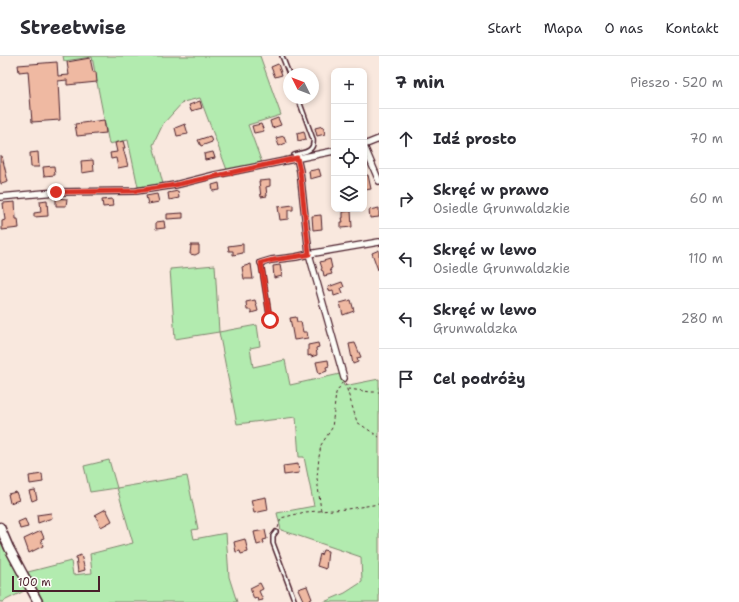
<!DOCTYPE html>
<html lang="pl">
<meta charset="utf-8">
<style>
body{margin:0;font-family:"Shantell Sans",sans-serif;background:#f2f2f3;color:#2b2b33}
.controls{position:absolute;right:12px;top:12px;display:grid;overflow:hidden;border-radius:8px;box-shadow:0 2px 6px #0003}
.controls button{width:36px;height:36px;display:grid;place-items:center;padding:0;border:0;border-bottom:1px solid #e1e1e2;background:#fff;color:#2b2b33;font:20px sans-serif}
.compass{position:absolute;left:283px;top:12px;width:36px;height:36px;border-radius:50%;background:#fff;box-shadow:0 2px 6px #0003;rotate:312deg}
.scale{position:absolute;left:12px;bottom:10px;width:88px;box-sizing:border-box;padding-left:4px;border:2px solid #4a1f2b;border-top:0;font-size:11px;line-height:14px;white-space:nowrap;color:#4a1f2b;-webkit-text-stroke:3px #fdfcf7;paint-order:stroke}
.stop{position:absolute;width:12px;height:12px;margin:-9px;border:3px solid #d93025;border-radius:50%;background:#fff}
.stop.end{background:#d93025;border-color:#fff;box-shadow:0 1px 4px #0008}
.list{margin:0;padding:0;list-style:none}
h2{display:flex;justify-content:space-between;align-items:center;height:52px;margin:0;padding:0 16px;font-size:17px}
h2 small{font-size:13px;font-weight:400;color:#7c7c81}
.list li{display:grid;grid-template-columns:26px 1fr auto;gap:12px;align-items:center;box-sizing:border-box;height:60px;padding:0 16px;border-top:1px solid #e1e1e2}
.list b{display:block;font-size:15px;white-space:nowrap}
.list p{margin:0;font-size:13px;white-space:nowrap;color:#7c7c81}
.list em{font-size:13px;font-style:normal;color:#7c7c81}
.icon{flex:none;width:22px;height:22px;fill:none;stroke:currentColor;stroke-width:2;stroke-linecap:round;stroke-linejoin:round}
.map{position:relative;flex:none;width:379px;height:546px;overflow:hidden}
header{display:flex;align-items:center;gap:24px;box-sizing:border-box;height:56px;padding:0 20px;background:#fff;border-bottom:1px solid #e1e1e2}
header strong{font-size:19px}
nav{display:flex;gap:22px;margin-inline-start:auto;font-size:14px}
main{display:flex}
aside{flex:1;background:#fff}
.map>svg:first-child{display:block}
.green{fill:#b2ebaf;stroke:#7e856d}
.building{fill:#efb9a2;stroke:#4a1f2b}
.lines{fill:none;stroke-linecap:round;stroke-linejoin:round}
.lane-casing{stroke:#4a1f2b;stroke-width:6}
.street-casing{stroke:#4a1f2b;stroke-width:8}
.secondary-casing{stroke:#4a1f2b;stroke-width:11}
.path{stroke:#4a1f2b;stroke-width:1;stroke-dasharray:3 3;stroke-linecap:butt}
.lane{stroke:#fdfcf7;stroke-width:3}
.street{stroke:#fdfcf7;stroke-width:5.5}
.secondary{stroke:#fdfcf7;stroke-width:8}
.route{stroke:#d93025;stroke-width:5}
</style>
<header>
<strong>Streetwise</strong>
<nav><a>Start</a><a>Mapa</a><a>O nas</a><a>Kontakt</a></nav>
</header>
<main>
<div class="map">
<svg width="379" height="546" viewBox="0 0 379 546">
<rect width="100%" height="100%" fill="#f9e8de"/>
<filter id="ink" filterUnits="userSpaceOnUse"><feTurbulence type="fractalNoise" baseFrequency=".025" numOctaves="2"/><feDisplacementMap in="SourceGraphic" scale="8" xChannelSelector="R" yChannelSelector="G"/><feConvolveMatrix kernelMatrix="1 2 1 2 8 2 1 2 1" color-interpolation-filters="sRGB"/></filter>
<g filter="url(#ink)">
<path class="green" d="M 63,0 L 260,0 L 281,59 L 248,69 L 262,107 L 227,114 L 200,42 L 183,46 L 163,68 L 153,89 L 163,128 L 138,131 L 128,84 L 109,88 L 92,1 L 64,5 Z
M 215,209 L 219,276 L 257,269 L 260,290 L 250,292 L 253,311 L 285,304 L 290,329 L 340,318 L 344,330 L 379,323 L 379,546 L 324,546 L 345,537 L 362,526 L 361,501 L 281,474 L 277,457 L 314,450 L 304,401 L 299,401 L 296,361 L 237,368 L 219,276 L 175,283 L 170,213 Z
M 109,404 L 117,432 L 187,420 L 198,473 L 192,474 L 194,483 L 226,477 L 229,521 L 237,546 L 44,546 L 28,516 L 71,505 L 73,519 L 92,517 L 90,498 L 133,487 L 117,432 L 90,436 L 84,410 Z
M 0,480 L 5,494 L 26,534 L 4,545 L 4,546 L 0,546 Z"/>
<path class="building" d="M 90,2 L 93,16 L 96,16 L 97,26 L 67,29 L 67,24 L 58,25 L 60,64 L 32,66 L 28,15 L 19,16 L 18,9 L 57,6 L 58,20 L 69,19 L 67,6 Z
M 278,8 L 282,19 L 275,21 L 271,11 Z
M 200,45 L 202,52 L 191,55 L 189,49 Z
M 278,62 L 281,69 L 272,72 L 270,65 Z
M 104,64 L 106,77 L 77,80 L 75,68 Z
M 185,68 L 188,78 L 177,80 L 175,72 Z
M 261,68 L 264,75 L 254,77 L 252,70 Z
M 323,70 L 325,78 L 317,80 L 315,72 Z
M 304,75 L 306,83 L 298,85 L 297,77 Z
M 210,80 L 212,86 L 201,90 L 198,84 Z
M 284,80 L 286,87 L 279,90 L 276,82 Z
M 123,85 L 125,92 L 123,92 L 128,110 L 118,112 L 116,102 L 111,103 L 110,97 L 117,96 L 115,87 Z
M 38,96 L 39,111 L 31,111 L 30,97 Z
M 213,96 L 215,102 L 205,104 L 204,98 Z
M 0,100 L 2,100 L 8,126 L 1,128 L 0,123 Z
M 93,104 L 94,115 L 82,117 L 81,105 Z
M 54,110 L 55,119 L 44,120 L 43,111 Z
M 319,113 L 321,120 L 310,123 L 309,115 Z
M 368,119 L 371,133 L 365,134 L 364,120 Z
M 270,124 L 270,130 L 266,131 L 267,140 L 261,141 L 259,125 Z
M 219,127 L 220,134 L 213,135 L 212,129 Z
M 178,135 L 179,142 L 169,144 L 168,137 Z
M 157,138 L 159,146 L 148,148 L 146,140 Z
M 56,142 L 67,143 L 66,150 L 56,150 Z
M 112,143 L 113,150 L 103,151 L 102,144 Z
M 47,144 L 48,160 L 34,161 L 34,157 L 41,156 L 40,145 Z
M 15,146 L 16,163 L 18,163 L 19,172 L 2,174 L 2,165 L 5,164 L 3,147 Z
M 293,149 L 293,154 L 288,154 L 288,163 L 280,164 L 278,151 Z
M 379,152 L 379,161 L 370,162 L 369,154 Z
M 351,155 L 352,171 L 341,172 L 341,166 L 343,166 L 342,162 L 343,162 L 343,156 Z
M 183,157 L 183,162 L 167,163 L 167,158 Z
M 321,159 L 322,173 L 313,174 L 312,160 Z
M 164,165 L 165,172 L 156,173 L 156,166 Z
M 243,188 L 243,197 L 233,199 L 233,195 L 229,195 L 228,190 Z
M 191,189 L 199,189 L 199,197 L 195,199 L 190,198 Z
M 379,194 L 379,214 L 378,214 L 372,197 Z
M 330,203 L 332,212 L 330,213 L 332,218 L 324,220 L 323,215 L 321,214 L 322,212 L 320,206 Z
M 251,208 L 253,223 L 244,223 L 242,211 Z
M 280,209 L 282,220 L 274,222 L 273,210 Z
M 342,226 L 344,231 L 341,232 L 343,237 L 334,240 L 333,234 L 329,235 L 328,231 Z
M 255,244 L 258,255 L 251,257 L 251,254 L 247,254 L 246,246 Z
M 351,244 L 354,255 L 343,259 L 340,247 Z
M 296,261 L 297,266 L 301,266 L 303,276 L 307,276 L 308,282 L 294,284 L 290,262 Z
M 318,287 L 319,291 L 316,292 L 317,299 L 311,301 L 311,299 L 308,300 L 308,289 Z
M 355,287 L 361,301 L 357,302 L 358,306 L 353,308 L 349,288 Z
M 328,304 L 329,310 L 326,311 L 327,315 L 319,318 L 316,306 Z
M 298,408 L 299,417 L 284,419 L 283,410 Z
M 42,418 L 43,426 L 30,428 L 29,420 Z
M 35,434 L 37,443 L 32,445 L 29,435 Z
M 16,436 L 19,444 L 10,447 L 8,438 Z
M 266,441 L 268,454 L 254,457 L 251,444 Z
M 106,453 L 112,465 L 101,471 L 95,459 Z
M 51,457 L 52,462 L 38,467 L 37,459 Z
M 25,463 L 28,471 L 20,473 L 18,466 Z
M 265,474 L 267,483 L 263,484 L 264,487 L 257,489 L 254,476 Z
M 41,475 L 44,482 L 41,483 L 43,490 L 29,497 L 24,483 Z
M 245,483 L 248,496 L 241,498 L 240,495 L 236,496 L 234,486 Z
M 323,494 L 328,495 L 326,513 L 317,510 L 320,498 L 321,499 Z
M 81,499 L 85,514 L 78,516 L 76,501 Z
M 260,527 L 263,533 L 259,535 L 263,544 L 258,545 L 257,542 L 254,543 L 250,532 Z
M 307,530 L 312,543 L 304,546 L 298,533 Z"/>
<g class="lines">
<defs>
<path id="lane" d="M 282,0 L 289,18
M 295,102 L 294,99 C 304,96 315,96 313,83 L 298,42
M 261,207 L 270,264
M 276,476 L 273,480 L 273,487 L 295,546"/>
<path id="street" d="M 364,89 L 379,83
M 364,90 L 379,125
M 297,102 L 300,115 L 309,198 L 344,322
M 0,141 L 56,136 L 136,135 L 175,129 L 215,119 L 334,95
M 261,207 L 271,204 L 296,201 L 309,198 L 379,186"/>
<path id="secondary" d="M 0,471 L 9,492 L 38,546"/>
</defs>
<use href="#lane" class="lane-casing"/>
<use href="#street" class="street-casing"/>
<use href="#secondary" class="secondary-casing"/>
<path class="path" d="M 345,327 L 357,366 L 379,381
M 348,333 L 371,336 L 379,336
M 321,455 L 317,422 L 319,401 L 321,389 L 332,372 L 336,337 L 342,327
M 278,472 L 281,462 L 305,456 L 347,453 L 379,448"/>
<use href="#lane" class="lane"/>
<use href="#street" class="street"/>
<use href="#secondary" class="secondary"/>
</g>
</g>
<g class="lines" filter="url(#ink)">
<path class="route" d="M 56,136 L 136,135 L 175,129 L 297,102 L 300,115 L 309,198 C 293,202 277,202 261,207 L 270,264"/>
</g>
</svg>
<div class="controls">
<button>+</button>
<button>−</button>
<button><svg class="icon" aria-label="locate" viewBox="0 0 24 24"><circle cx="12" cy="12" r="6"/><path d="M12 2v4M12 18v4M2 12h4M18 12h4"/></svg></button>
<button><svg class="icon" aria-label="layers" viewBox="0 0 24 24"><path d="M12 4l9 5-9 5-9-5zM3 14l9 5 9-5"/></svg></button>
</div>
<svg class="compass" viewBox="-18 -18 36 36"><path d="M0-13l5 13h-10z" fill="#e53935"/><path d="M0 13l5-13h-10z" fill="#7c7c81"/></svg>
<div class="scale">100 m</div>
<div class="stop" style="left:270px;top:264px"></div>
<div class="stop end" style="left:56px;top:136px"></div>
</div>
<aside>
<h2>7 min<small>Pieszo · 520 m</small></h2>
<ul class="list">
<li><svg class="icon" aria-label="ahead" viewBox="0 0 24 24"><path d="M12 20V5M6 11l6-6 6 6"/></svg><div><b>Idź prosto</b></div><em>70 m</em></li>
<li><svg class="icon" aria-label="right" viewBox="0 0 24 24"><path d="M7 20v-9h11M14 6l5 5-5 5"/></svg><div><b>Skręć w prawo</b><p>Osiedle Grunwaldzkie</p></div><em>60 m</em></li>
<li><svg class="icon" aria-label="left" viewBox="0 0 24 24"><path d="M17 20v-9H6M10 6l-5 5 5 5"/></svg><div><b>Skręć w lewo</b><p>Osiedle Grunwaldzkie</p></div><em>110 m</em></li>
<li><svg class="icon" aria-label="left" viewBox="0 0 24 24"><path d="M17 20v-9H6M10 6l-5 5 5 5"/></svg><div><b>Skręć w lewo</b><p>Grunwaldzka</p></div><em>280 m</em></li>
<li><svg class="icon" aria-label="arrive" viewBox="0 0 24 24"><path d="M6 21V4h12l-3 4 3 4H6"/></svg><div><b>Cel podróży</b></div></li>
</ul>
</aside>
</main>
